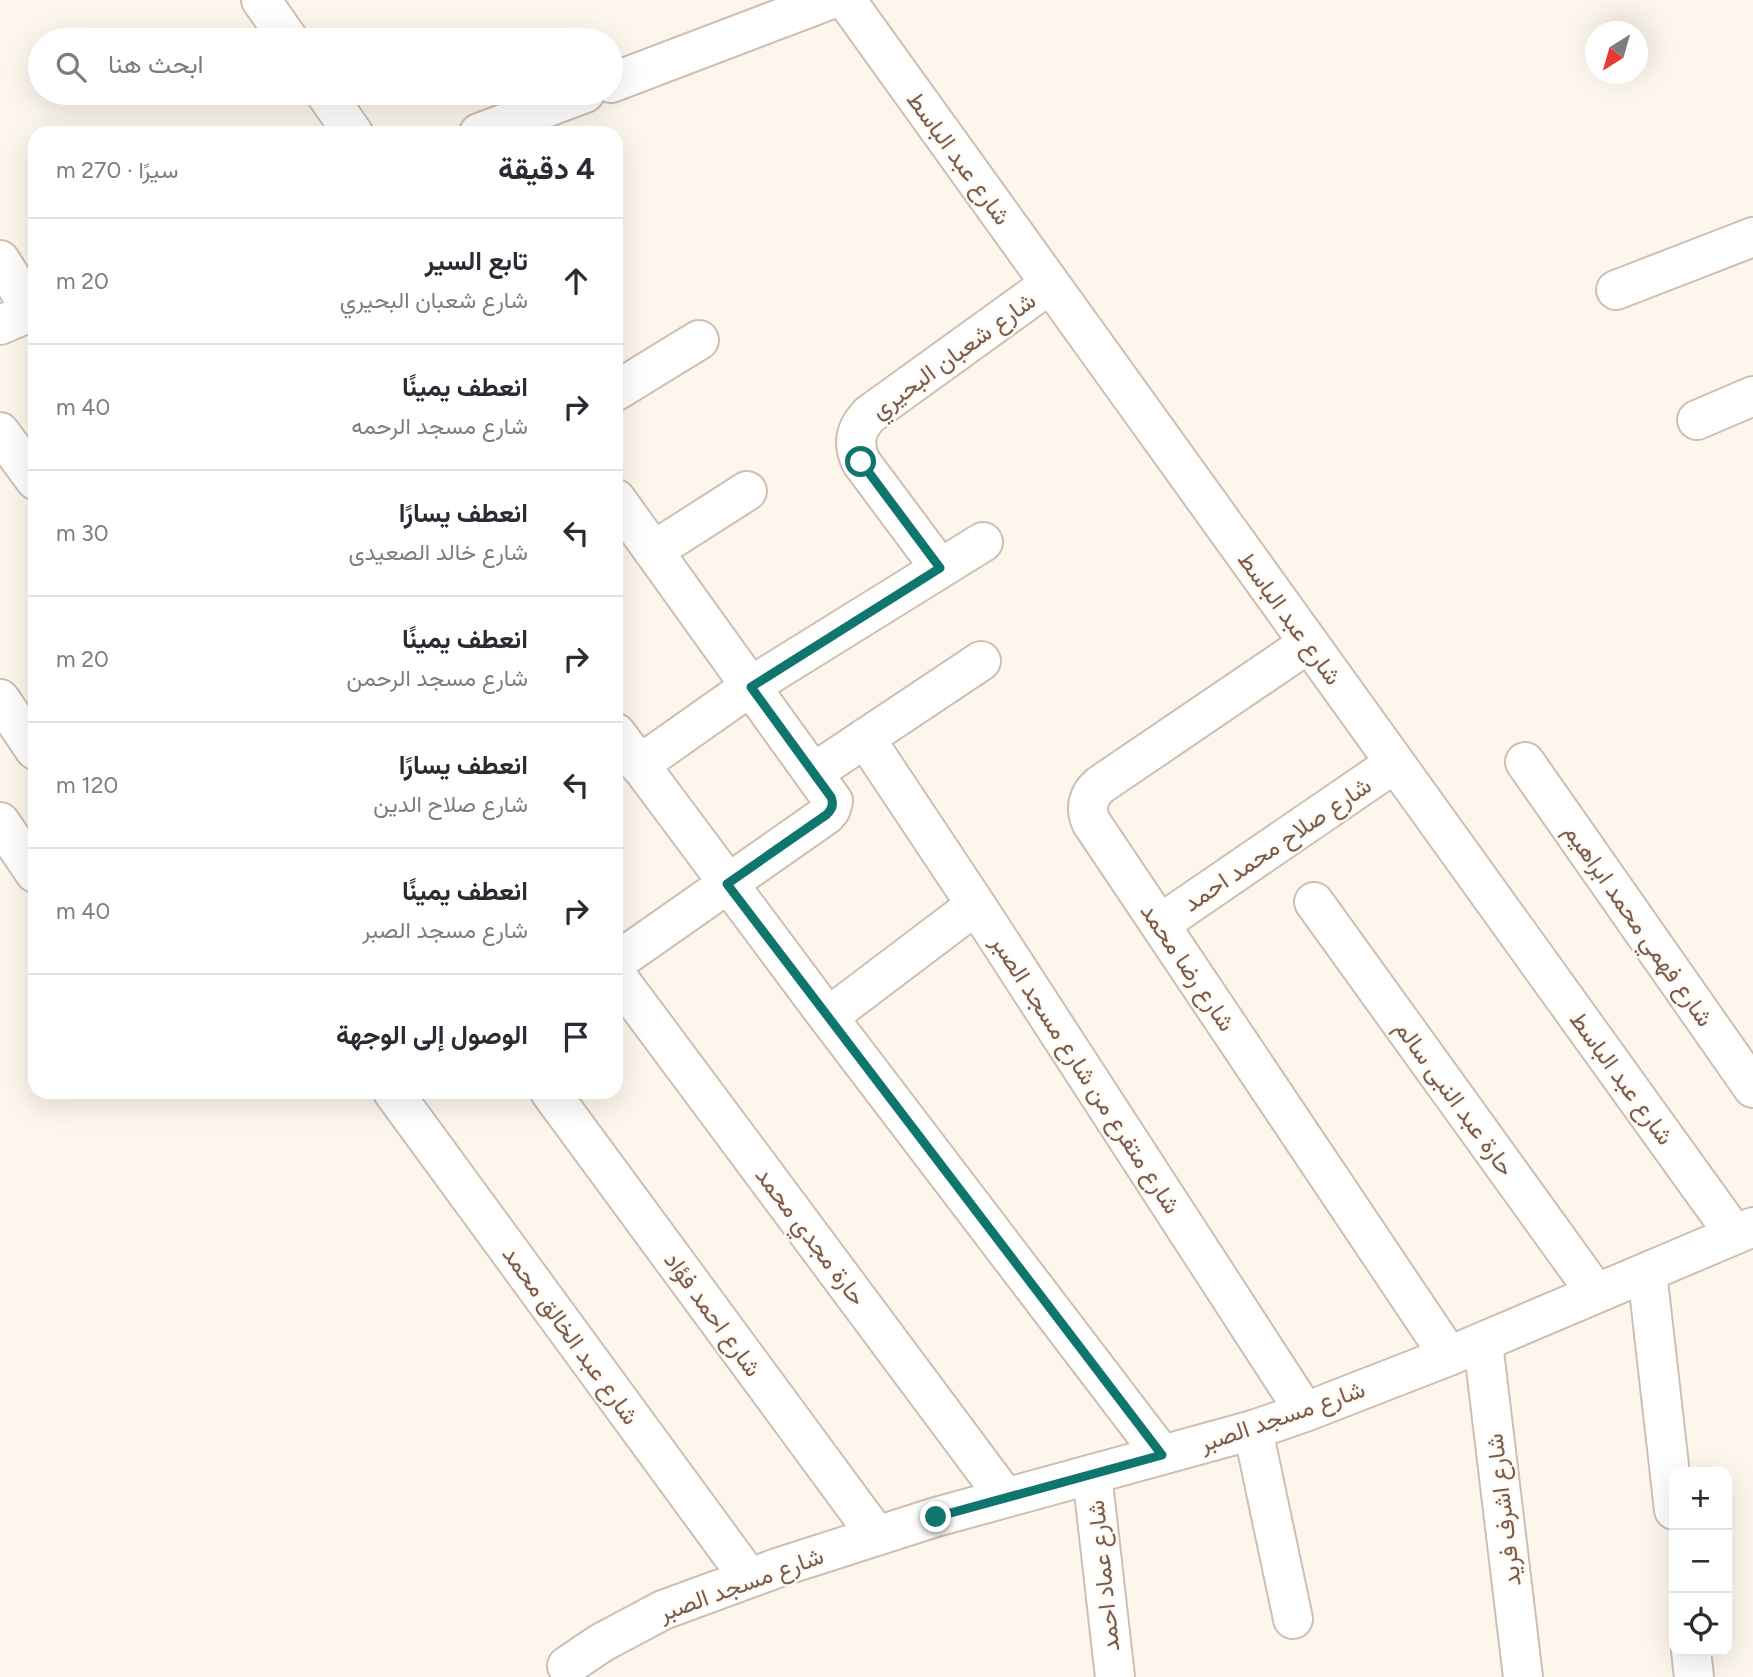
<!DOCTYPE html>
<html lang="ar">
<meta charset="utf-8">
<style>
body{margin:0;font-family:Figtree,Vazirmatn,sans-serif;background:#f2f2f3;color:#2b2b33;direction:rtl}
.controls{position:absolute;right:21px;bottom:21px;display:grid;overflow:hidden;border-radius:14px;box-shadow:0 7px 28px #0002}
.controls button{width:63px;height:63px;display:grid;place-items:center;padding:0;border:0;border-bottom:2px solid #e1e1e2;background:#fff;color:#2b2b33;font:35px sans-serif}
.compass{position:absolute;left:1585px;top:21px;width:63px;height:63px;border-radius:50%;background:#fff;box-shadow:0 7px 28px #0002;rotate:217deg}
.stop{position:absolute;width:21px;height:21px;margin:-16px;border:5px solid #0f766e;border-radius:50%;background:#fff}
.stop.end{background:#0f766e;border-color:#fff;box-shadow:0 2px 7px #0008}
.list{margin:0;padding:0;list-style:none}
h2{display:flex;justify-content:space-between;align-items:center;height:91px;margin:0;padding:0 28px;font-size:30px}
h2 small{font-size:23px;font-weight:400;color:#7c7c81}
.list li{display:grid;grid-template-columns:46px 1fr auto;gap:21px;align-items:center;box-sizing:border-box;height:126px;padding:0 28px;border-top:2px solid #e1e1e2}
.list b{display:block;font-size:26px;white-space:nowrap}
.list p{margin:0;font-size:23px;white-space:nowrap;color:#7c7c81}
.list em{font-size:23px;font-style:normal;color:#7c7c81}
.icon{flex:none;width:38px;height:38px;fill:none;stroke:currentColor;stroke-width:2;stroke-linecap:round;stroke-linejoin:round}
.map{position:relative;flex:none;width:1753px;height:1677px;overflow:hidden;direction:ltr}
.search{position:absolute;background:#fff;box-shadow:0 7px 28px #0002;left:28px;top:28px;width:595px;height:77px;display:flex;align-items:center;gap:18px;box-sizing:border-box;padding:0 24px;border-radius:38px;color:#7c7c81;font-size:26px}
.panel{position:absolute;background:#fff;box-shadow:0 7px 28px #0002;left:28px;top:126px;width:595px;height:973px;border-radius:21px;direction:rtl}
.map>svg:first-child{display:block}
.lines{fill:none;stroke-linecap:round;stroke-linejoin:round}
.street-casing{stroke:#d1beb0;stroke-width:42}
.street{stroke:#fff;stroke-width:38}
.route{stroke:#0f766e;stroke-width:9}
.labels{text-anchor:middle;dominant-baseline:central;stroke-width:5;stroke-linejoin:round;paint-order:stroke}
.street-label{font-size:24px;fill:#7a5c4d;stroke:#fffaf3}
</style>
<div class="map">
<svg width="1753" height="1677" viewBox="0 0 1753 1677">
<rect width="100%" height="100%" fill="#fdf6ec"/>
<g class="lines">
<defs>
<path id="street" d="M 261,0 L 289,40
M 846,0 L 1735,1235
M 611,83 L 829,0
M 325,93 L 353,133
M 479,133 L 585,93
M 0,260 L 32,311
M 1616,290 L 1753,237
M 0,325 L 35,310
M 616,391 L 699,340
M 1697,420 L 1753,396
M 0,432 L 35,480
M 616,499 L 833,801 L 831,809 L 826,815 L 616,962
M 653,551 L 747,491
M 940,568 L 861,462 C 852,443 856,428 870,414 L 1050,284
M 1309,643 L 1100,785 C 1088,795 1085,808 1091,822 L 1449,1356
M 0,699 L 35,750
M 616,733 L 828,1017 L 1162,1455
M 865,738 L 976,905 L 1305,1412
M 1525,762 L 1753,1088
M 639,765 L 751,686 L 983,542
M 813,773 L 981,661
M 0,822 L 35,873
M 1314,902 L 1596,1293
M 1160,924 L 1395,763
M 616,975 L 1005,1497
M 828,1017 L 976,905
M 393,1092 L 749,1578
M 550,1092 L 877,1536
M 1647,1272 L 1674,1510
M 1483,1343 L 1523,1677
M 1253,1430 L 1293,1619
M 1092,1474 L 1115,1677
M 1691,1651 L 1694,1677
M 567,1666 L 601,1643 L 663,1610 L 780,1567 L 936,1517 L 1253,1430 L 1305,1412 L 1449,1356 L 1753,1227"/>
</defs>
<use href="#street" class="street-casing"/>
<use href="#street" class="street"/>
</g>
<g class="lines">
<path class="route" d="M 861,462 L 940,568 L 751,687 L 831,797 C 834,804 832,810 826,815 L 727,884 L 1162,1455 L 936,1517"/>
</g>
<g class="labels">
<g class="street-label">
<text transform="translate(959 158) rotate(54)">شارع عبد الباسط</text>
<text transform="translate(953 355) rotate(-36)">شارع شعبان البحيري</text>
<text transform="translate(1290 618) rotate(54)">شارع عبد الباسط</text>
<text transform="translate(1277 844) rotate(-34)">شارع صلاح محمد احمد</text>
<text transform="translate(1639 925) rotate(55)">شارع فهمي محمد ابراهيم</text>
<text transform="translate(1188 967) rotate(56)">شارع رضا محمد</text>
<text transform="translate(1086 1074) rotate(57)">شارع متفرع من شارع مسجد الصبر</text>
<text transform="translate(1622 1078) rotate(54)">شارع عبد الباسط</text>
<text transform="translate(1455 1098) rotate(54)">حارة عبد النبى سالم</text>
<text transform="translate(811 1236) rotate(53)">حارة مجدي محمد</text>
<text transform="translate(713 1314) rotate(54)">شارع احمد فؤاد</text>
<text transform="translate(571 1335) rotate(54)">شارع عبد الخالق محمد</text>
<text transform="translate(1282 1416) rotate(-19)">شارع مسجد الصبر</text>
<text transform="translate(1503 1510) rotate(-97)">شارع اشرف فريد</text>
<text transform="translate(1103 1576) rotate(-96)">شارع عماد احمد</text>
<text transform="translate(741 1584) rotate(-20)">شارع مسجد الصبر</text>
</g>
</g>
</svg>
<div class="controls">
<button>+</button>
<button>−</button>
<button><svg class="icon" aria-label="locate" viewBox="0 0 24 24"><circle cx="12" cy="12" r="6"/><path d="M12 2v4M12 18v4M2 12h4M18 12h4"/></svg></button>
</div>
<svg class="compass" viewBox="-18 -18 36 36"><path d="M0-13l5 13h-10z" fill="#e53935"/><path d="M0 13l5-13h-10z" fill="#7c7c81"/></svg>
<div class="stop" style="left:861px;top:462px"></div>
<div class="stop end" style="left:936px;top:1517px"></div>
<div class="search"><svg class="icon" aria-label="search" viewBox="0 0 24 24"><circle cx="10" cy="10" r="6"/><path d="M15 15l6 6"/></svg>ابحث هنا</div>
<section class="panel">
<h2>4 دقيقة<small>سيرًا · 270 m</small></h2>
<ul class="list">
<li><svg class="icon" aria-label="ahead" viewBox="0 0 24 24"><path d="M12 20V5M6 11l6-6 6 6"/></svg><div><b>تابع السير</b><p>شارع شعبان البحيري</p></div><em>20 m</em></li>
<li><svg class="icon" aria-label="right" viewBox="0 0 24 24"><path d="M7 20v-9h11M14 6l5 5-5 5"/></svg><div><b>انعطف يمينًا</b><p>شارع مسجد الرحمه</p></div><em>40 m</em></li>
<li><svg class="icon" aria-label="left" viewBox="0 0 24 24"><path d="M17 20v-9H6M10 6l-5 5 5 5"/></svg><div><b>انعطف يسارًا</b><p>شارع خالد الصعيدى</p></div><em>30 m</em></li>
<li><svg class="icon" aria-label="right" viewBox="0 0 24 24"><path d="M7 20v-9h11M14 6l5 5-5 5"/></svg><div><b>انعطف يمينًا</b><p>شارع مسجد الرحمن</p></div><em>20 m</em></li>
<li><svg class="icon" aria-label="left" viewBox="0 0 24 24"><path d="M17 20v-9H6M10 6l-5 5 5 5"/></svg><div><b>انعطف يسارًا</b><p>شارع صلاح الدين</p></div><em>120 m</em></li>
<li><svg class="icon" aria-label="right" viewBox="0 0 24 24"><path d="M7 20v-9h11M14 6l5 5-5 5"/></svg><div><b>انعطف يمينًا</b><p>شارع مسجد الصبر</p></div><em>40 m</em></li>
<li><svg class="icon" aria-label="arrive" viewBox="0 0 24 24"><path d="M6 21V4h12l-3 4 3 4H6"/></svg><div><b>الوصول إلى الوجهة</b></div></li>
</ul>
</section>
</div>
